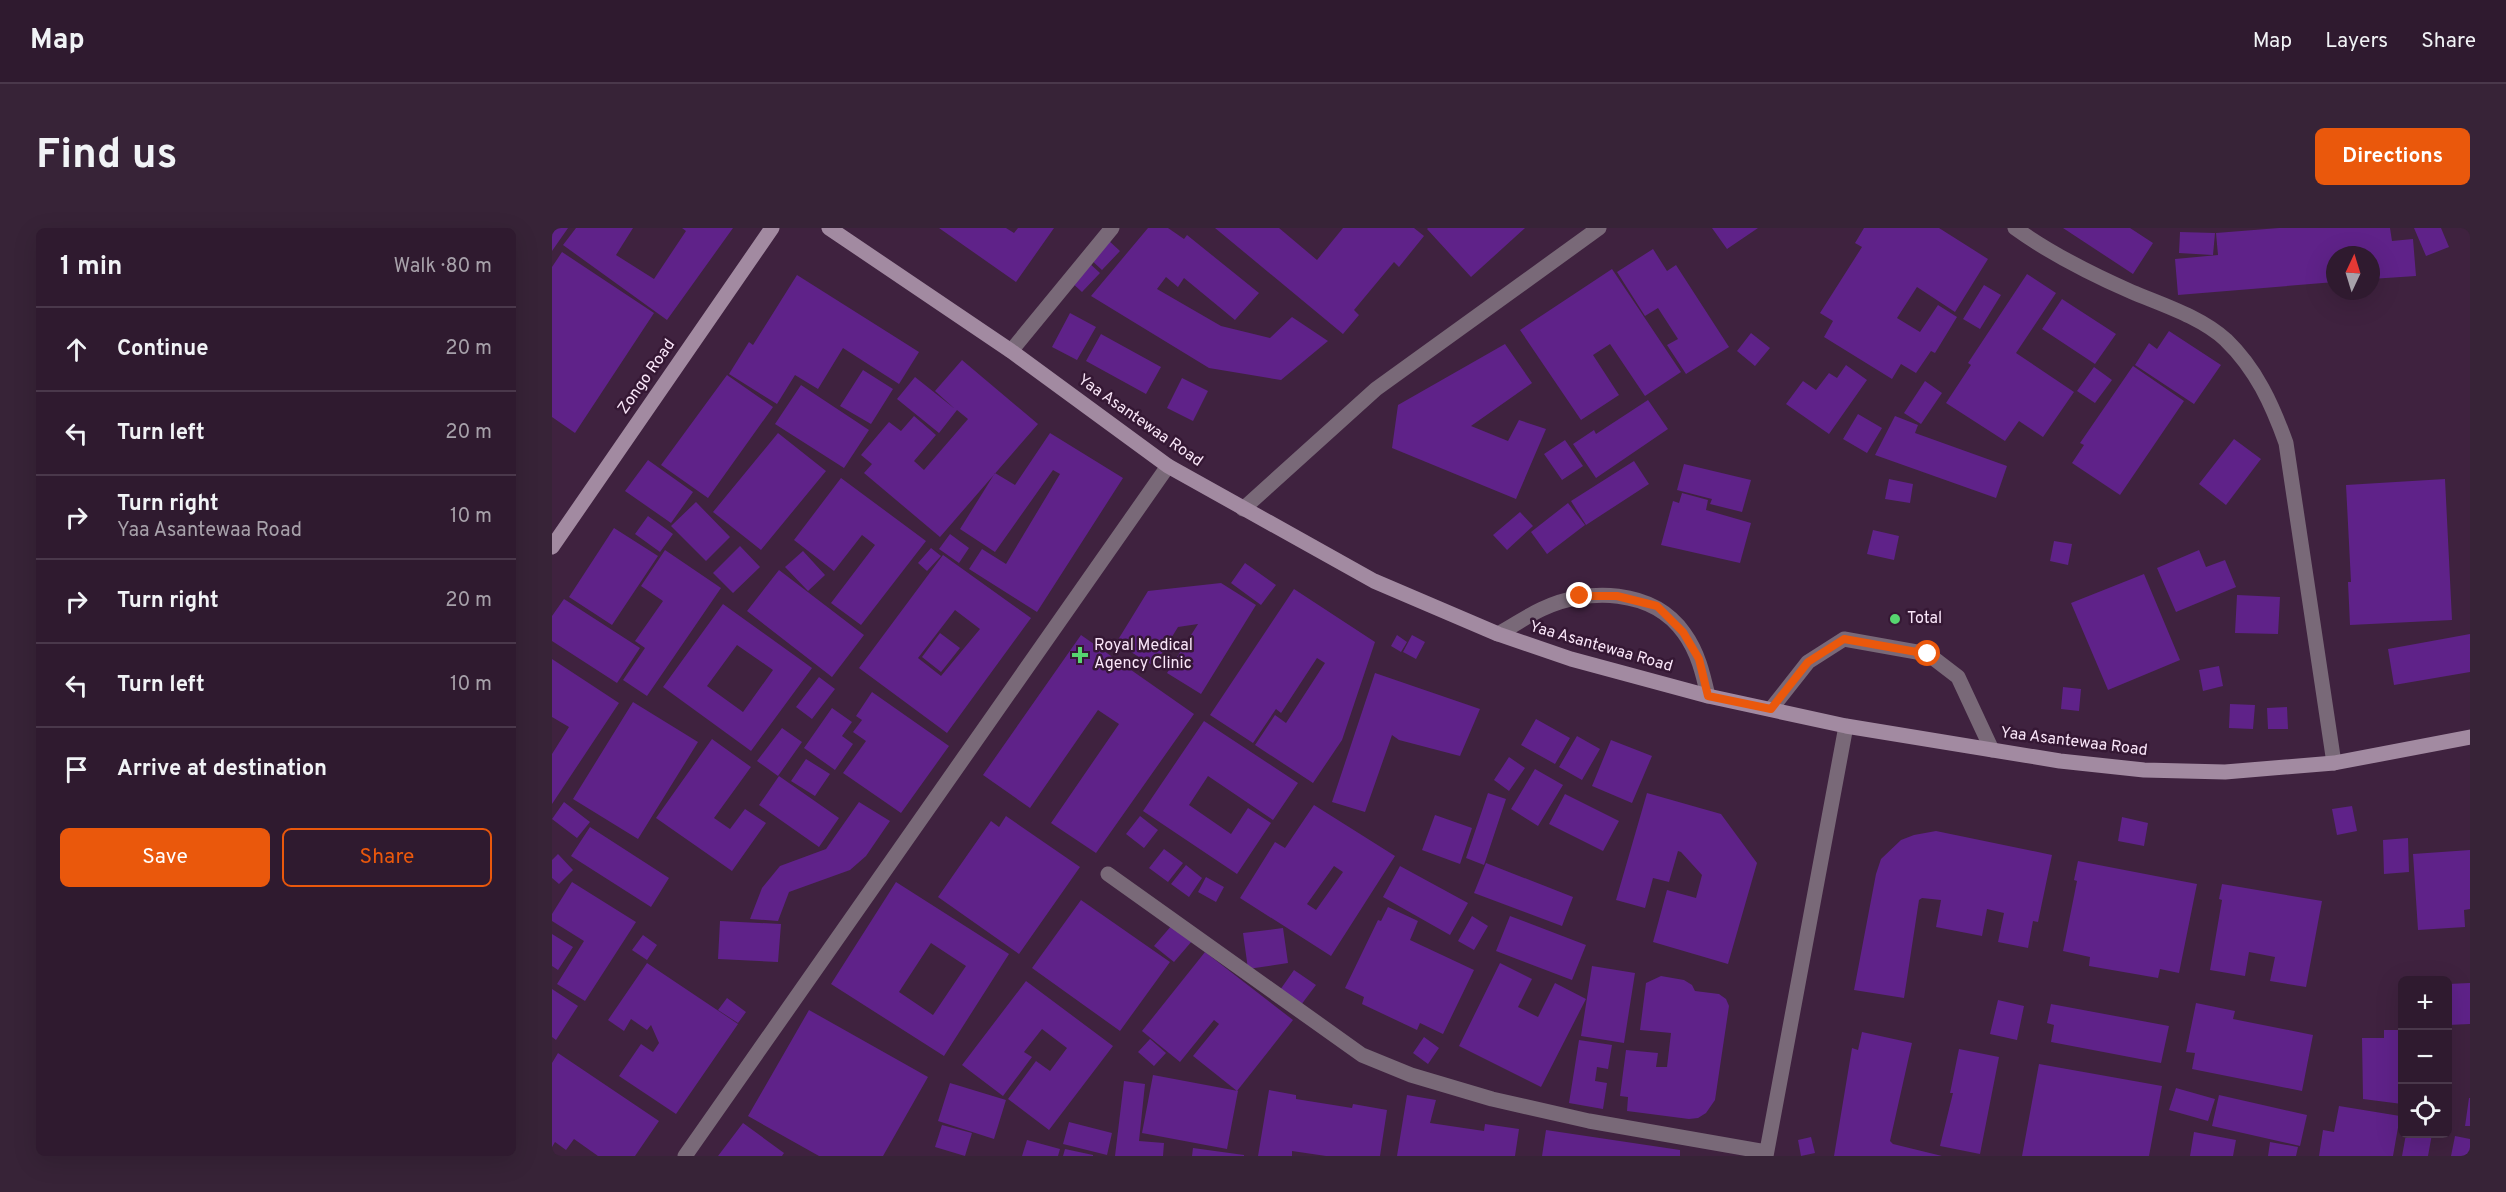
<!DOCTYPE html>
<meta charset="utf-8">
<style>
body{margin:0;font-family:Overpass,sans-serif;background:#372337;color:#f1f3f6}
.controls{position:absolute;right:18px;bottom:18px;display:grid;overflow:hidden;border-radius:9px;box-shadow:0 6px 24px #0002}
.controls button{width:54px;height:54px;display:grid;place-items:center;padding:0;border:0;border-bottom:2px solid #4a384b;background:#2f1a2f;color:#f1f3f6;font:30px sans-serif}
.compass{position:absolute;left:1774px;top:18px;width:54px;height:54px;border-radius:50%;background:#2f1a2f;box-shadow:0 6px 24px #0002;rotate:4deg}
.stop{position:absolute;width:18px;height:18px;margin:-14px;border:4px solid #ea580c;border-radius:50%;background:#fff}
.stop.end{background:#ea580c;border-color:#fff;box-shadow:0 2px 6px #0008}
.list{margin:0;padding:0;list-style:none}
h2{display:flex;justify-content:space-between;align-items:center;height:78px;margin:0;padding:0 24px;font-size:26px}
h2 small{font-size:20px;font-weight:400;color:#a7a1aa}
.list li{display:grid;grid-template-columns:39px 1fr auto;gap:18px;align-items:center;box-sizing:border-box;height:84px;padding:0 24px;border-top:2px solid #4a384b}
.list b{display:block;font-size:22px;white-space:nowrap}
.list p{margin:0;font-size:20px;white-space:nowrap;color:#a7a1aa}
.list em{font-size:20px;font-style:normal;color:#a7a1aa}
.actions{display:flex;gap:12px;padding:18px 24px}
.actions a{flex:1;padding:14px 0;border:2px solid #ea580c;border-radius:9px;text-align:center;font-size:21px;color:#ea580c}
.actions .main{background:#ea580c;color:#fff}
.icon{flex:none;width:33px;height:33px;fill:none;stroke:currentColor;stroke-width:2;stroke-linecap:round;stroke-linejoin:round}
.map{position:relative;flex:none;width:1918px;height:928px;overflow:hidden;border-radius:9px}
header{display:flex;align-items:center;gap:36px;box-sizing:border-box;height:84px;padding:0 30px;background:#2f1a2f;border-bottom:2px solid #4a384b}
header strong{font-size:28px}
nav{display:flex;gap:33px;margin-inline-start:auto;font-size:21px}
.intro{display:flex;align-items:center;justify-content:space-between;box-sizing:border-box;height:144px;padding:0 36px}
h1{margin:0;font-size:42px}
.button{padding:15px 27px;border-radius:9px;background:#ea580c;color:#fff;font-size:21px;font-weight:700}
main{display:flex;gap:36px;padding:0 36px}
aside{flex:1;background:#2f1a2f;border-radius:9px;box-shadow:0 6px 24px #0002}
.map>svg:first-child{display:block}
.building{fill:#5f2289;fill-rule:evenodd}
.lines{fill:none;stroke-linecap:round;stroke-linejoin:round}
.lane{stroke:#796978;stroke-width:15}
.street{stroke:#796978;stroke-width:15}
.secondary{stroke:#a28aa1;stroke-width:15}
.route{stroke:#ea580c;stroke-width:8}
.poi-dot{fill:#57d570;stroke:#351834;stroke-width:2}
.labels{text-anchor:middle;dominant-baseline:central;stroke-width:5;stroke-linejoin:round;paint-order:stroke}
.street-label{font-size:16px;fill:#fae6f9;stroke:#351834}
.poi-label{font-size:16px;fill:#fae6f9;stroke:#351834;text-anchor:start}
</style>
<header>
<strong>Map</strong>
<nav><a>Map</a><a>Layers</a><a>Share</a></nav>
</header>
<div class="intro"><h1>Find us</h1><a class="button">Directions</a></div>
<main>
<aside>
<h2>1 min<small>Walk · 80 m</small></h2>
<ul class="list">
<li><svg class="icon" aria-label="ahead" viewBox="0 0 24 24"><path d="M12 20V5M6 11l6-6 6 6"/></svg><div><b>Continue</b></div><em>20 m</em></li>
<li><svg class="icon" aria-label="left" viewBox="0 0 24 24"><path d="M17 20v-9H6M10 6l-5 5 5 5"/></svg><div><b>Turn left</b></div><em>20 m</em></li>
<li><svg class="icon" aria-label="right" viewBox="0 0 24 24"><path d="M7 20v-9h11M14 6l5 5-5 5"/></svg><div><b>Turn right</b><p>Yaa Asantewaa Road</p></div><em>10 m</em></li>
<li><svg class="icon" aria-label="right" viewBox="0 0 24 24"><path d="M7 20v-9h11M14 6l5 5-5 5"/></svg><div><b>Turn right</b></div><em>20 m</em></li>
<li><svg class="icon" aria-label="left" viewBox="0 0 24 24"><path d="M17 20v-9H6M10 6l-5 5 5 5"/></svg><div><b>Turn left</b></div><em>10 m</em></li>
<li><svg class="icon" aria-label="arrive" viewBox="0 0 24 24"><path d="M6 21V4h12l-3 4 3 4H6"/></svg><div><b>Arrive at destination</b></div></li>
</ul>
<div class="actions"><a class="main">Save</a><a>Share</a></div>
</aside>
<div class="map">
<svg width="1918" height="928" viewBox="0 0 1918 928">
<rect width="100%" height="100%" fill="#3f223f"/>
<path class="building" d="M 0,0 L 16,0 L 0,23 Z
M 24,0 L 81,0 L 64,27 L 102,51 L 134,3 L 130,0 L 181,0 L 115,92 L 11,17 Z
M 387,0 L 454,0 L 462,5 L 466,0 L 502,0 L 464,54 Z
M 596,0 L 616,0 L 632,11 L 635,7 L 707,65 L 683,92 L 632,50 L 626,59 L 614,49 L 605,61 L 669,98 L 718,110 L 740,89 L 776,113 L 729,152 L 657,140 L 539,68 Z
M 663,0 L 727,0 L 765,32 L 791,0 L 862,0 L 872,8 L 847,39 L 842,34 L 802,82 L 807,87 L 791,106 Z
M 876,0 L 973,0 L 919,49 L 875,1 Z
M 1160,0 L 1206,0 L 1175,21 Z
M 1312,0 L 1387,0 L 1436,31 L 1403,84 L 1365,59 L 1345,90 L 1368,104 L 1386,77 L 1405,89 L 1383,125 L 1379,123 L 1364,145 L 1349,136 L 1340,151 L 1272,109 L 1281,93 L 1268,85 L 1310,19 L 1303,15 Z
M 1511,0 L 1578,0 L 1601,15 L 1581,46 Z
M 1727,0 L 1838,0 L 1840,13 L 1861,11 L 1864,48 L 1819,51 L 1819,27 L 1783,27 L 1783,54 L 1626,67 L 1623,31 L 1666,27 L 1664,5 Z
M 1862,0 L 1889,0 L 1897,19 L 1874,28 Z
M 1628,4 L 1663,5 L 1661,27 L 1627,25 Z
M 555,11 L 568,23 L 550,42 L 537,30 Z
M 1101,21 L 1115,43 L 1124,37 L 1177,119 L 1134,146 L 1115,117 L 1126,111 L 1106,80 L 1093,88 L 1065,44 Z
M 10,24 L 102,85 L 23,205 L 0,189 L 0,39 Z
M 536,34 L 548,45 L 530,64 L 518,53 Z
M 1060,41 L 1129,144 L 1093,168 L 1058,116 L 1041,127 L 1067,167 L 1029,192 L 968,102 Z
M 1475,46 L 1504,65 L 1464,125 L 1522,164 L 1491,209 L 1467,193 L 1453,213 L 1394,175 L 1419,137 L 1416,135 Z
M 245,47 L 367,124 L 347,156 L 291,120 L 266,161 L 243,147 L 225,176 L 177,146 L 197,114 L 201,117 Z
M 1432,57 L 1449,67 L 1428,101 L 1411,91 Z
M 1510,71 L 1564,106 L 1543,136 L 1490,101 Z
M 518,85 L 544,99 L 525,132 L 500,119 Z
M 1617,103 L 1669,137 L 1642,176 L 1583,137 L 1597,115 L 1605,121 Z
M 1199,105 L 1218,120 L 1203,138 L 1185,123 Z
M 549,106 L 609,139 L 594,166 L 534,133 Z
M 953,116 L 980,155 L 919,198 L 956,213 L 967,192 L 994,201 L 964,271 L 840,220 L 846,177 Z
M 410,132 L 486,196 L 388,309 L 312,245 L 320,236 L 309,227 L 337,194 L 349,203 L 362,188 L 384,207 L 362,233 L 372,242 L 416,191 L 405,182 L 387,205 L 345,171 L 363,149 L 403,181 L 383,163 Z
M 1294,137 L 1315,152 L 1277,206 L 1234,176 L 1251,153 L 1264,162 L 1277,145 L 1285,150 Z
M 1581,138 L 1632,173 L 1568,267 L 1520,235 L 1532,217 L 1528,215 Z
M 1542,139 L 1560,152 L 1543,175 L 1525,163 Z
M 311,142 L 341,161 L 319,196 L 288,178 Z
M 175,147 L 221,179 L 156,270 L 109,237 Z
M 630,150 L 656,163 L 641,193 L 615,180 Z
M 1373,153 L 1390,165 L 1369,196 L 1352,185 Z
M 249,157 L 317,202 L 292,240 L 223,196 Z
M 1096,172 L 1116,201 L 1044,250 L 1021,216 L 1042,202 L 1044,206 Z
M 1306,186 L 1330,200 L 1315,225 L 1291,211 Z
M 1343,188 L 1366,197 L 1363,205 L 1455,238 L 1444,270 L 1323,227 Z
M 226,205 L 274,243 L 209,322 L 161,284 Z
M 498,205 L 571,250 L 485,384 L 417,341 L 430,321 L 454,336 L 508,246 L 501,242 L 443,324 L 408,301 L 443,245 L 463,257 Z
M 1682,211 L 1709,231 L 1674,277 L 1647,256 Z
M 1013,212 L 1031,238 L 1010,252 L 992,226 Z
M 96,232 L 141,264 L 119,295 L 73,263 Z
M 1082,233 L 1097,256 L 1034,297 L 1019,273 Z
M 1132,236 L 1199,252 L 1190,284 L 1158,276 L 1160,271 L 1125,262 Z
M 289,250 L 374,313 L 309,397 L 279,375 L 323,317 L 310,307 L 282,343 L 242,312 Z
M 1337,251 L 1361,256 L 1358,275 L 1333,271 Z
M 1893,251 L 1900,392 L 1798,397 L 1796,354 L 1799,354 L 1794,257 Z
M 1130,265 L 1156,272 L 1154,282 L 1199,295 L 1188,335 L 1109,317 L 1121,273 L 1127,275 Z
M 144,274 L 178,309 L 154,333 L 119,298 Z
M 1016,275 L 1033,297 L 995,326 L 979,304 Z
M 968,284 L 981,298 L 955,322 L 941,307 Z
M 96,288 L 121,306 L 108,324 L 83,306 Z
M 62,300 L 106,328 L 60,397 L 17,369 Z
M 1321,302 L 1347,308 L 1342,332 L 1315,326 Z
M 398,306 L 417,320 L 407,335 L 387,321 Z
M 1502,313 L 1520,316 L 1516,337 L 1498,333 Z
M 188,318 L 208,339 L 181,365 L 161,345 Z
M 379,320 L 389,328 L 375,343 L 366,335 Z
M 113,322 L 169,360 L 95,468 L 71,452 L 93,420 L 83,413 L 111,373 L 89,358 Z
M 1647,322 L 1654,339 L 1673,332 L 1684,359 L 1624,384 L 1605,340 Z
M 251,323 L 273,347 L 256,363 L 233,339 Z
M 391,327 L 479,390 L 395,505 L 307,440 ZM 403,382 L 428,401 L 389,448 L 366,430 Z
M 693,335 L 724,357 L 709,377 L 679,355 Z
M 227,342 L 312,407 L 280,449 L 195,383 Z
M 1592,346 L 1628,432 L 1556,462 L 1519,375 Z
M 669,355 L 704,377 L 649,466 L 615,445 L 646,396 L 626,399 L 602,438 L 564,415 L 596,363 Z
M 742,361 L 823,414 L 790,512 L 761,555 L 703,517 L 723,487 L 734,495 L 773,435 L 765,430 L 729,485 L 724,481 L 701,515 L 658,487 Z
M 1685,367 L 1728,369 L 1726,406 L 1683,405 Z
M 12,371 L 88,420 L 65,455 L 0,413 L 0,388 Z
M 171,376 L 260,440 L 199,523 L 111,459 ZM 185,417 L 221,442 L 191,484 L 155,458 Z
M 388,405 L 408,420 L 389,444 L 370,429 Z
M 1918,406 L 1918,444 L 1842,457 L 1836,421 Z
M 529,407 L 642,486 L 544,625 L 499,595 L 567,496 L 546,482 L 478,580 L 431,547 Z
M 845,407 L 855,414 L 849,424 L 839,418 Z
M 860,407 L 873,414 L 864,431 L 851,424 Z
M 0,431 L 67,475 L 0,576 L 0,526 L 17,499 L 0,489 Z
M 1667,438 L 1671,458 L 1651,463 L 1647,442 Z
M 823,445 L 928,481 L 908,528 L 847,512 L 840,507 L 813,584 L 780,574 Z
M 267,449 L 283,461 L 260,491 L 244,479 Z
M 1511,459 L 1529,461 L 1527,483 L 1509,481 Z
M 320,464 L 397,518 L 349,585 L 291,545 L 314,513 L 301,504 L 310,492 L 304,488 Z
M 81,474 L 146,514 L 86,611 L 21,571 Z
M 1678,476 L 1703,477 L 1701,501 L 1677,500 Z
M 1735,479 L 1736,501 L 1716,501 L 1715,480 Z
M 280,480 L 300,494 L 290,508 L 301,516 L 283,542 L 252,520 Z
M 984,491 L 1018,510 L 1003,536 L 969,517 Z
M 652,493 L 746,555 L 721,592 L 656,548 L 637,577 L 679,606 L 696,580 L 719,595 L 685,646 L 591,583 Z
M 230,500 L 250,514 L 226,548 L 205,533 Z
M 1025,508 L 1048,521 L 1030,552 L 1007,539 Z
M 160,511 L 199,539 L 162,590 L 178,601 L 193,581 L 214,595 L 180,643 L 104,590 Z
M 1059,512 L 1100,528 L 1080,575 L 1040,558 Z
M 957,529 L 973,540 L 957,563 L 942,552 Z
M 254,531 L 278,546 L 263,568 L 239,553 Z
M 983,541 L 1011,557 L 986,598 L 959,581 Z
M 227,548 L 287,590 L 267,619 L 207,577 Z
M 936,565 L 954,571 L 932,637 L 914,630 Z
M 1095,565 L 1169,586 L 1205,635 L 1176,736 L 1101,714 L 1115,662 L 1144,670 L 1150,647 L 1129,624 L 1126,623 L 1117,654 L 1101,650 L 1093,680 L 1064,672 Z
M 1013,566 L 1067,593 L 1051,623 L 997,596 Z
M 12,574 L 38,594 L 25,610 L 0,591 Z
M 307,574 L 338,593 L 314,628 L 298,642 L 237,664 L 226,693 L 198,691 L 210,660 L 228,638 L 274,621 Z
M 762,577 L 843,628 L 779,728 L 688,670 L 723,614 L 733,620 ZM 782,638 L 791,644 L 764,682 L 755,676 Z
M 1800,578 L 1805,603 L 1785,607 L 1780,581 Z
M 883,587 L 920,600 L 908,636 L 870,622 Z
M 454,588 L 528,639 L 467,726 L 386,669 L 439,593 L 447,599 Z
M 588,588 L 606,602 L 592,620 L 574,606 Z
M 1570,589 L 1596,595 L 1592,618 L 1566,613 Z
M 38,599 L 117,650 L 99,679 L 19,628 Z
M 1384,603 L 1500,627 L 1486,694 L 1481,693 L 1476,720 L 1446,714 L 1452,685 L 1435,681 L 1430,708 L 1384,699 L 1389,672 L 1370,670 L 1367,672 L 1352,770 L 1302,762 L 1324,646 L 1329,631 L 1349,612 L 1362,607 Z
M 1856,610 L 1857,644 L 1832,646 L 1831,612 Z
M 612,621 L 631,635 L 616,654 L 597,640 Z
M 1918,622 L 1918,681 L 1912,682 L 1913,699 L 1866,702 L 1861,626 Z
M 6,626 L 21,642 L 7,656 L 0,650 L 0,632 Z
M 1526,633 L 1645,656 L 1627,745 L 1608,741 L 1606,750 L 1537,738 L 1538,729 L 1511,723 L 1525,653 L 1522,652 Z
M 934,635 L 1021,669 L 1010,698 L 922,665 Z
M 634,637 L 650,650 L 637,669 L 619,656 Z
M 848,638 L 916,675 L 898,707 L 831,669 Z
M 654,649 L 672,659 L 664,674 L 646,664 Z
M 20,654 L 84,694 L 33,773 L 5,756 L 32,713 L 0,693 L 0,686 Z
M 344,654 L 457,726 L 392,828 L 279,756 ZM 379,715 L 414,738 L 381,787 L 347,764 Z
M 1670,656 L 1770,673 L 1754,759 L 1718,753 L 1723,729 L 1697,724 L 1693,748 L 1658,742 L 1670,672 L 1667,671 Z
M 529,672 L 618,734 L 568,803 L 480,740 Z
M 836,679 L 866,693 L 858,712 L 922,742 L 891,806 L 868,795 L 865,802 L 810,776 L 812,769 L 793,760 L 826,692 L 829,693 Z
M 920,688 L 936,698 L 922,722 L 906,713 Z
M 958,688 L 1034,717 L 1020,752 L 944,723 Z
M 168,693 L 229,696 L 226,734 L 166,731 Z
M 620,697 L 640,713 L 622,734 L 602,718 Z
M 731,700 L 736,735 L 696,741 L 691,705 Z
M 0,706 L 21,719 L 6,742 L 0,738 Z
M 91,707 L 105,717 L 95,732 L 80,722 Z
M 653,724 L 741,792 L 685,863 L 641,828 L 667,796 L 662,792 L 628,834 L 590,803 Z
M 95,735 L 186,796 L 124,886 L 67,848 L 89,816 L 101,824 L 107,815 L 99,797 L 95,802 L 79,791 L 72,803 L 56,792 Z
M 948,735 L 980,751 L 966,779 L 986,789 L 1003,755 L 1034,771 L 989,859 L 907,818 Z
M 1040,738 L 1083,745 L 1072,815 L 1029,808 Z
M 742,742 L 764,757 L 749,777 L 728,762 Z
M 1109,748 L 1132,752 L 1140,757 L 1143,763 L 1167,766 L 1174,771 L 1177,778 L 1163,872 L 1154,885 L 1146,890 L 1137,891 L 1075,883 L 1076,869 L 1068,868 L 1074,822 L 1106,825 L 1104,839 L 1115,839 L 1119,805 L 1088,802 L 1094,755 Z
M 474,753 L 561,818 L 497,902 L 456,871 L 484,833 L 498,843 L 515,820 L 490,801 L 472,824 L 480,829 L 451,868 L 410,837 Z
M 1918,755 L 1918,796 L 1896,797 L 1896,756 Z
M 0,761 L 26,778 L 4,812 L 0,809 Z
M 175,770 L 194,784 L 186,795 L 166,782 Z
M 1446,772 L 1472,778 L 1465,812 L 1438,806 Z
M 1644,775 L 1683,783 L 1681,791 L 1761,807 L 1750,863 L 1640,841 L 1643,825 L 1634,824 Z
M 1499,776 L 1617,798 L 1609,835 L 1499,814 L 1502,797 L 1495,795 Z
M 257,782 L 376,849 L 331,928 L 267,928 L 196,888 Z
M 1832,802 L 1850,802 L 1850,876 L 1811,871 L 1810,810 L 1832,810 Z
M 1310,804 L 1360,815 L 1338,913 L 1341,916 L 1390,928 L 1282,928 L 1300,820 L 1306,822 Z
M 872,809 L 887,820 L 876,836 L 861,825 Z
M 598,811 L 614,825 L 602,838 L 586,824 Z
M 1027,812 L 1060,817 L 1056,841 L 1045,839 L 1043,853 L 1055,855 L 1051,881 L 1017,875 Z
M 1407,821 L 1447,829 L 1428,926 L 1388,918 L 1401,865 L 1398,865 Z
M 6,825 L 107,893 L 83,928 L 46,928 L 22,911 L 14,922 L 3,914 L 0,919 L 0,835 Z
M 1487,836 L 1610,858 L 1597,928 L 1470,928 Z
M 601,847 L 686,863 L 675,921 L 590,905 Z
M 572,853 L 593,856 L 587,913 L 612,915 L 611,928 L 563,928 Z
M 398,855 L 454,872 L 442,911 L 386,893 Z
M 1624,860 L 1663,871 L 1656,893 L 1617,882 Z
M 717,862 L 744,867 L 744,871 L 800,880 L 801,876 L 835,882 L 828,928 L 774,928 L 740,923 L 740,928 L 706,928 Z
M 855,867 L 884,872 L 878,895 L 932,903 L 933,896 L 967,901 L 963,928 L 845,928 Z
M 1667,867 L 1755,887 L 1748,918 L 1660,898 Z
M 1917,870 L 1918,870 L 1918,898 L 1913,898 Z
M 1787,878 L 1848,888 L 1841,928 L 1767,928 L 1771,902 L 1782,904 Z
M 517,894 L 560,905 L 555,927 L 511,916 Z
M 191,895 L 232,925 L 230,928 L 166,928 Z
M 390,897 L 420,905 L 413,928 L 383,919 Z
M 994,902 L 1128,922 L 1128,928 L 990,928 Z
M 1642,904 L 1684,912 L 1681,928 L 1638,928 Z
M 1854,906 L 1880,906 L 1876,928 L 1850,928 Z
M 1903,908 L 1918,911 L 1918,928 L 1899,928 Z
M 1259,909 L 1263,925 L 1249,928 L 1246,912 Z
M 475,912 L 508,921 L 506,928 L 470,928 Z
M 1718,914 L 1746,919 L 1744,928 L 1716,928 Z
M 641,920 L 692,927 L 692,928 L 640,928 Z
M 513,921 L 541,927 L 541,928 L 511,928 Z"/>
<g class="lines">
<path class="lane" d="M 459,123 L 560,0
M 946,406 C 961,398 975,388 990,381 C 1035,359 1101,361 1132,405 C 1146,424 1151,446 1156,468
M 1219,481 L 1256,434 L 1292,411 L 1376,426 L 1406,449 L 1440,522"/>
<path class="street" d="M 1463,0 C 1499,26 1539,46 1580,64 C 1611,77 1649,89 1674,112 C 1704,141 1720,176 1734,215 L 1782,535
M 691,281 L 824,161 L 1047,0
M 556,646 L 810,827 L 859,847 L 940,871 L 1037,893 L 1214,924
M 133,928 L 616,238
M 1214,928 L 1294,498"/>
<path class="secondary" d="M 277,0 L 459,123 L 616,238 L 822,353 L 946,406 L 1019,431 L 1156,468 L 1294,498 L 1508,533 L 1592,542 L 1673,544 L 1782,535 L 1918,509
M 0,319 L 220,0"/>
</g>
<g class="lines">
<path class="route" d="M 1028,368 L 1065,368 L 1105,378 L 1131,404 L 1147,431 L 1156,468 L 1219,481 L 1256,434 L 1292,411 L 1376,426"/>
</g>
<g class="poi-dot">
<circle cx="1343" cy="391" r="6"/>
<path d="M525 418h6v6h6v6h-6v6h-6v-6h-6v-6h6z"/>
</g>
<g class="labels">
<g class="street-label">
<text transform="translate(95 149) rotate(-55)">Zongo Road</text>
<text transform="translate(588 193) rotate(35)">Yaa Asantewaa Road</text>
<text transform="translate(1049 419) rotate(16)">Yaa Asantewaa Road</text>
<text transform="translate(1522 514) rotate(7)">Yaa Asantewaa Road</text>
</g>
<g class="poi-label">
<text x="1355" y="391">Total</text>
<text x="542" y="418">Royal Medical<tspan x="542" dy="18">Agency Clinic</tspan></text>
</g>
</g>
</svg>
<div class="controls">
<button>+</button>
<button>−</button>
<button><svg class="icon" aria-label="locate" viewBox="0 0 24 24"><circle cx="12" cy="12" r="6"/><path d="M12 2v4M12 18v4M2 12h4M18 12h4"/></svg></button>
</div>
<svg class="compass" viewBox="-18 -18 36 36"><path d="M0-13l5 13h-10z" fill="#e53935"/><path d="M0 13l5-13h-10z" fill="#a7a1aa"/></svg>
<div class="stop" style="left:1376px;top:426px"></div>
<div class="stop end" style="left:1028px;top:368px"></div>
</div>
</main>
